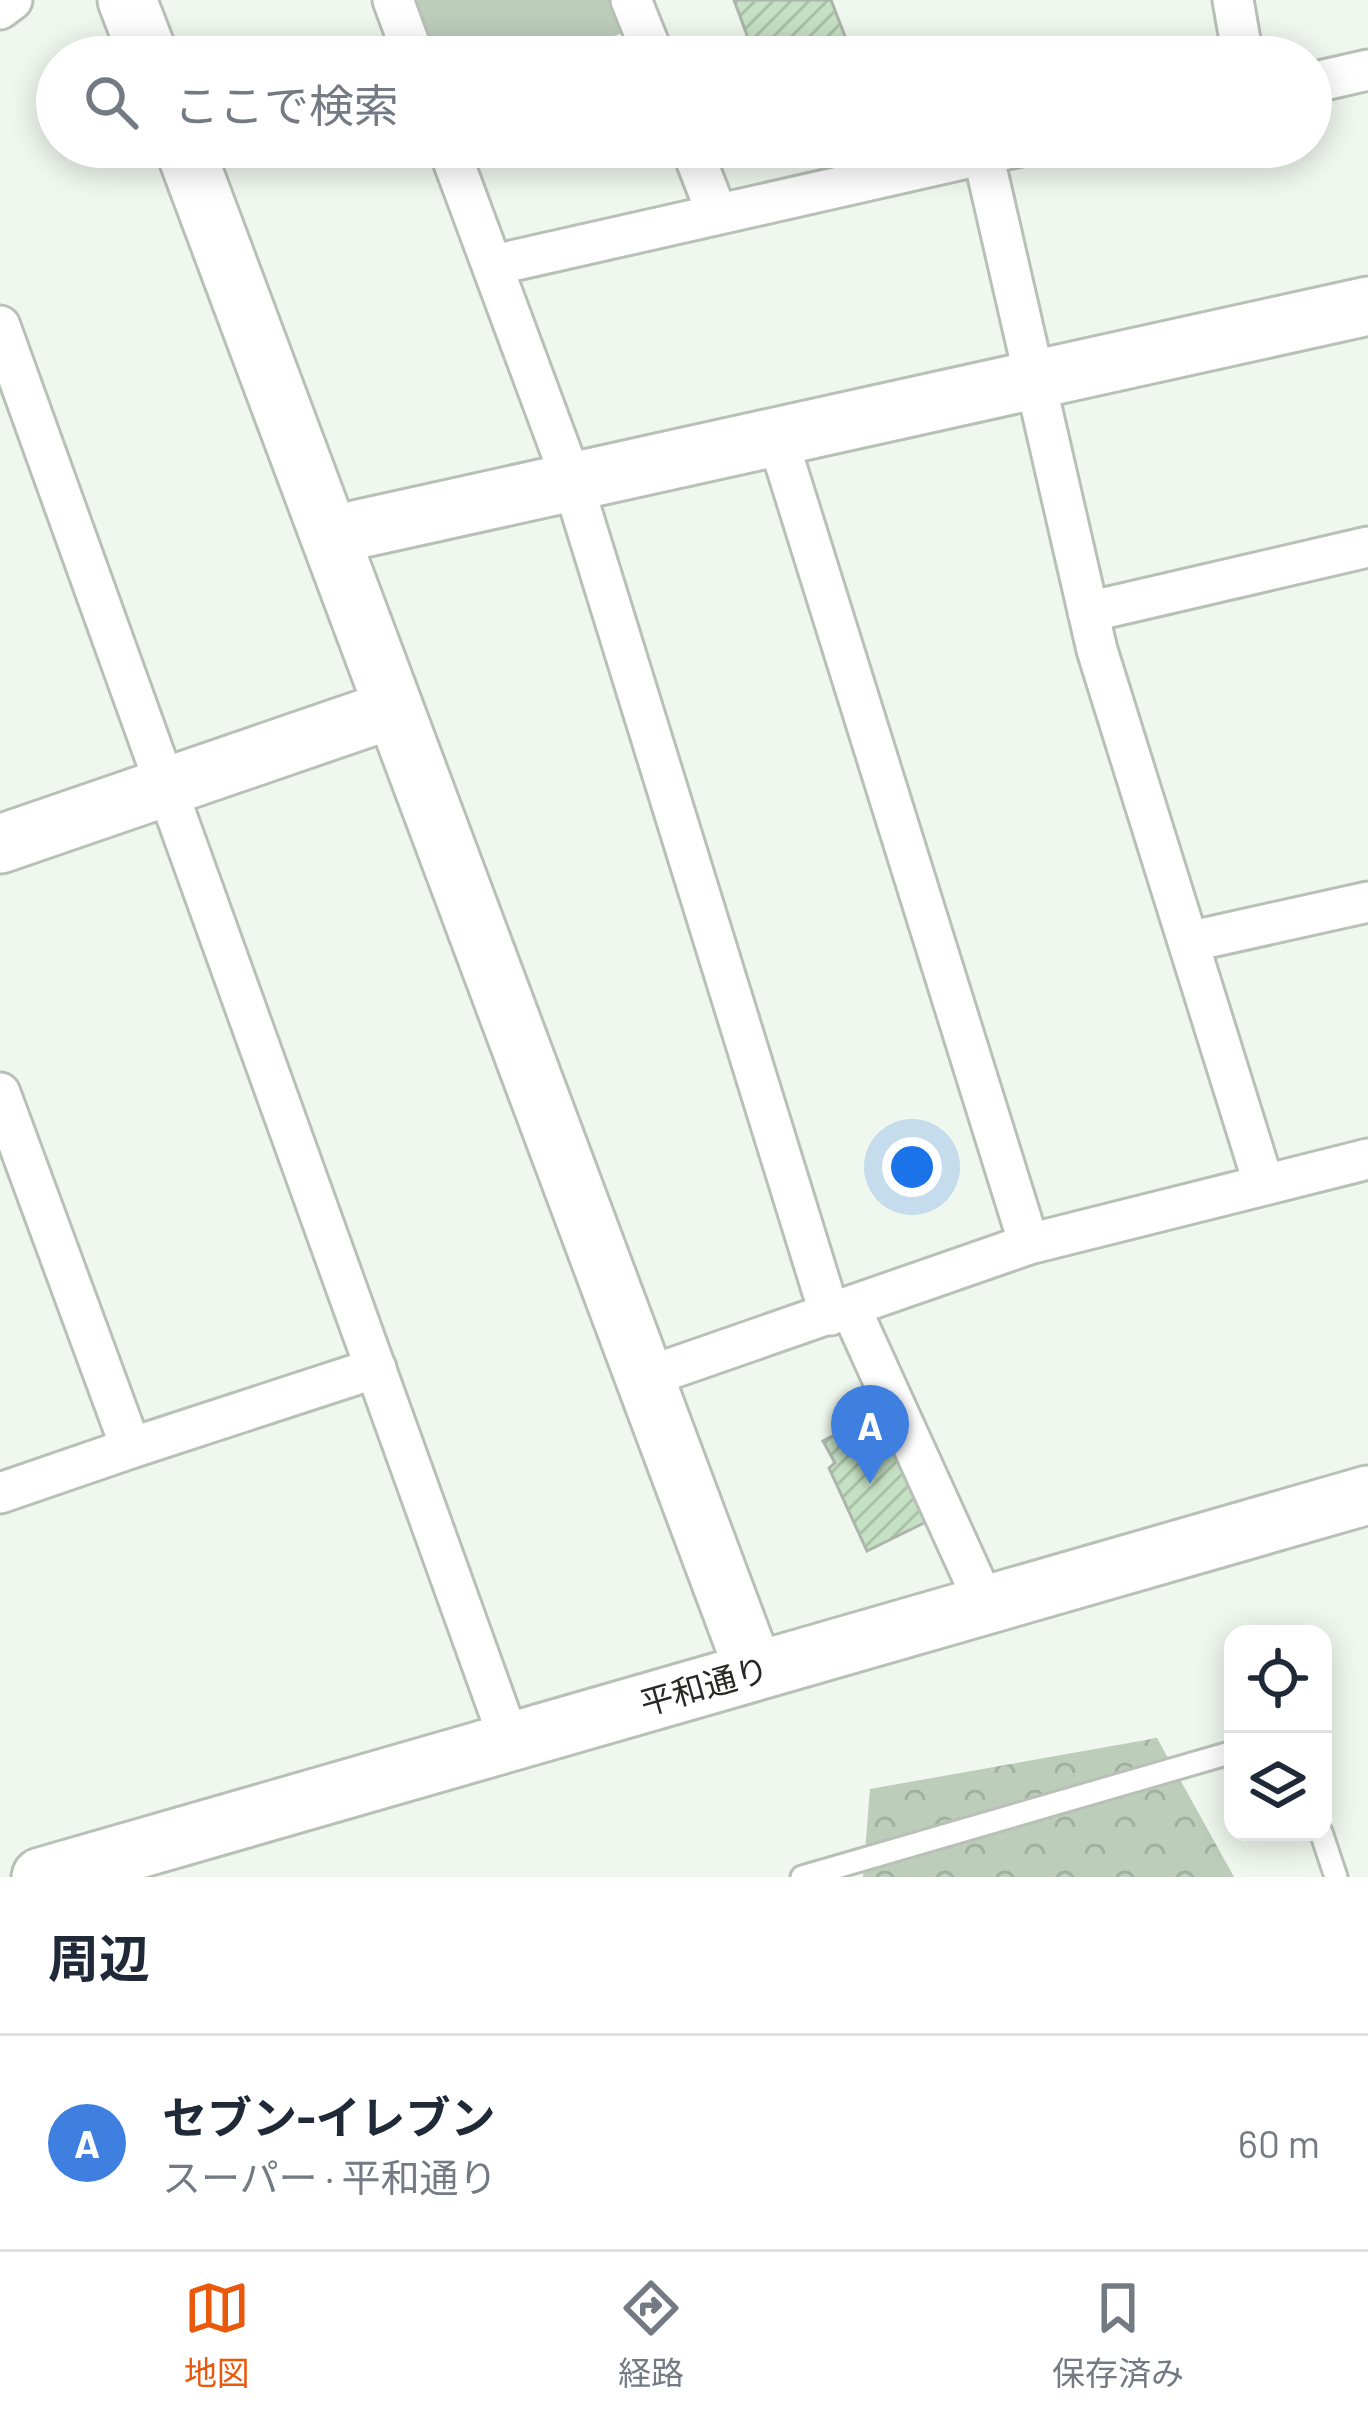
<!DOCTYPE html>
<html lang="ja">
<meta charset="utf-8">
<style>
body{margin:0;font-family:Barlow,"Noto Sans JP",sans-serif;background:#f2f2f3;color:#1f2937}
.controls{position:absolute;right:36px;bottom:36px;display:grid;overflow:hidden;border-radius:24px;box-shadow:0 6px 30px #0003}
.controls button{width:108px;height:108px;display:grid;place-items:center;padding:0;border:0;border-bottom:3px solid #e0e1e3;background:#fff;color:#1f2937;font:60px sans-serif}
.you{position:absolute;left:912px;top:1167px;width:42px;height:42px;margin:-30px;border:9px solid #fff;border-radius:50%;background:#1a73e8;box-shadow:0 0 0 18px #1a73e833}
.badge{display:grid;place-items:center;width:78px;height:78px;border-radius:50%;background:#ea580c;color:#fff;font-size:39px;font-weight:700}
.pin{position:absolute;translate:-50% -99px;filter:drop-shadow(0 3px 6px #0008)}
.pin::after{content:'';position:absolute;top:63px;width:42px;height:36px;background:inherit;clip-path:polygon(0 0,100% 0,50% 100%)}
.list{margin:0;padding:0;list-style:none}
h2{display:flex;justify-content:space-between;align-items:center;height:156px;margin:0;padding:0 48px;font-size:51px}
h2 small{font-size:39px;font-weight:400;color:#747a83}
.list li{display:grid;grid-template-columns:78px 1fr auto;gap:36px;align-items:center;box-sizing:border-box;height:216px;padding:0 48px;border-top:3px solid #e0e1e3}
.list b{display:block;font-size:45px;white-space:nowrap}
.list p{margin:0;font-size:39px;white-space:nowrap;color:#747a83}
.list em{font-size:39px;font-style:normal;color:#747a83}
.icon{flex:none;width:66px;height:66px;fill:none;stroke:currentColor;stroke-width:2;stroke-linecap:round;stroke-linejoin:round}
.map{position:relative;flex:none;width:1368px;height:1877px;overflow:hidden}
.search{position:absolute;background:#fff;box-shadow:0 6px 30px #0003;left:36px;right:36px;top:36px;height:132px;display:flex;align-items:center;gap:30px;box-sizing:border-box;padding:0 42px;border-radius:66px;color:#747a83;font-size:45px}
.sheet{height:372px;background:#fff}
nav{display:flex;justify-content:space-around;align-items:center;box-sizing:border-box;height:168px;border-top:3px solid #e0e1e3;background:#fff;font-size:33px;color:#747a83}
nav a{display:grid;justify-items:center;gap:6px}
nav .on{color:#ea580c}
.map>svg:first-child{display:block}
.forest{fill:url(#forest-crowns)}
.park{fill:#bccdba}
.building{fill:url(#building-hatch);stroke:#adb4ac;stroke-width:3}
.lines{fill:none;stroke-linecap:round;stroke-linejoin:round}
.lane-casing{stroke:#b8c0b7;stroke-width:27}
.street-casing{stroke:#b8c0b7;stroke-width:45}
.secondary-casing{stroke:#b8c0b7;stroke-width:63}
.lane{stroke:#fff;stroke-width:21}
.street{stroke:#fff;stroke-width:39}
.secondary{stroke:#fff;stroke-width:57}
.labels{text-anchor:middle;dominant-baseline:central;stroke-width:9;stroke-linejoin:round;paint-order:stroke}
.street-label{font-size:33px;fill:#262926;stroke:#fff}
</style>
<div class="map">
<svg width="1368" height="1877" viewBox="0 0 1368 1877">
<defs>
<pattern id="forest-crowns" width="20" height="18" patternUnits="userSpaceOnUse" patternTransform="scale(3)"><rect width="20" height="18" fill="#bccdba"/><path d="M2 6a3 3 0 1 1 6 0M12 15a3 3 0 1 1 6 0" fill="none" stroke="#a1b0a0"/></pattern>
<pattern id="building-hatch" width="6" height="6" patternUnits="userSpaceOnUse" patternTransform="scale(3)"><rect width="6" height="6" fill="#c5e1c3"/><path d="M-1 1l2-2M0 6l6-6M5 7l2-2" fill="none" stroke="#a9c1a7"/></pattern>
</defs>
<rect width="100%" height="100%" fill="#eff7ee"/>
<path class="forest" d="M 1157,1738 L 1234,1877 L 863,1877 L 870,1789 Z"/>
<path class="park" d="M 393,0 L 631,0 L 642,26 L 555,57 L 414,57 Z"/>
<path class="building" d="M 734,0 L 831,0 L 853,57 L 755,57 Z
M 883,1411 L 934,1518 L 867,1551 L 829,1468 L 835,1463 L 823,1441 Z"/>
<g class="lines">
<defs>
<path id="lane" d="M 1321,1832 L 1336,1877
M 802,1877 L 1233,1752"/>
<path id="street" d="M 393,0 L 414,57
M 631,0 L 654,57
M 1233,0 L 1243,57
M 0,9 L 12,0
M 1311,83 L 1368,70
M 448,147 L 572,481 L 830,1315
M 691,147 L 717,214
M 983,154 L 1097,650 L 1264,1185
M 494,265 L 1016,147
M 0,326 L 510,1742
M 777,437 L 1029,1244
M 1088,612 L 1368,547
M 1188,942 L 1368,902
M 0,1093 L 131,1448 L 376,1368
M 850,1307 L 986,1606
M 644,1378 L 1029,1244 L 1368,1159
M 0,1493 L 131,1448"/>
<path id="secondary" d="M 127,0 L 149,57
M 184,147 L 754,1670
M 332,535 L 1368,306
M 0,844 L 393,709
M 41,1877 L 1368,1495"/>
</defs>
<use href="#lane" class="lane-casing"/>
<use href="#street" class="street-casing"/>
<use href="#secondary" class="secondary-casing"/>
<use href="#lane" class="lane"/>
<use href="#street" class="street"/>
<use href="#secondary" class="secondary"/>
</g>
<g class="labels">
<g class="street-label">
<text transform="translate(704 1685) rotate(-16)">平和通り</text>
</g>
</g>
</svg>
<div class="controls">
<button><svg class="icon" aria-label="locate" viewBox="0 0 24 24"><circle cx="12" cy="12" r="6"/><path d="M12 2v4M12 18v4M2 12h4M18 12h4"/></svg></button>
<button><svg class="icon" aria-label="layers" viewBox="0 0 24 24"><path d="M12 4l9 5-9 5-9-5zM3 14l9 5 9-5"/></svg></button>
</div>
<div class="you"></div>
<div class="pin badge" style="left:870px;top:1484px;background:#3f7fe0">A</div>
<div class="search"><svg class="icon" aria-label="search" viewBox="0 0 24 24"><circle cx="10" cy="10" r="6"/><path d="M15 15l6 6"/></svg>ここで検索</div>
</div>
<section class="sheet">
<h2>周辺<small></small></h2>
<ul class="list">
<li><span class="badge" style="background:#3f7fe0">A</span><div><b>セブン-イレブン</b><p>スーパー · 平和通り</p></div><em>60 m</em></li>
</ul>
</section>
<nav>
<a class="on"><svg class="icon" aria-label="map" viewBox="0 0 24 24"><path d="M3 6l6-2 6 2 6-2v14l-6 2-6-2-6 2zM9 4v14M15 6v14"/></svg>地図</a>
<a><svg class="icon" aria-label="directions" viewBox="0 0 24 24"><path d="M12 3l9 9-9 9-9-9zM9 14v-3h6M13 9l2 2-2 2"/></svg>経路</a>
<a><svg class="icon" aria-label="saved" viewBox="0 0 24 24"><path d="M7 4h10v16l-5-4-5 4z"/></svg>保存済み</a>
</nav>
